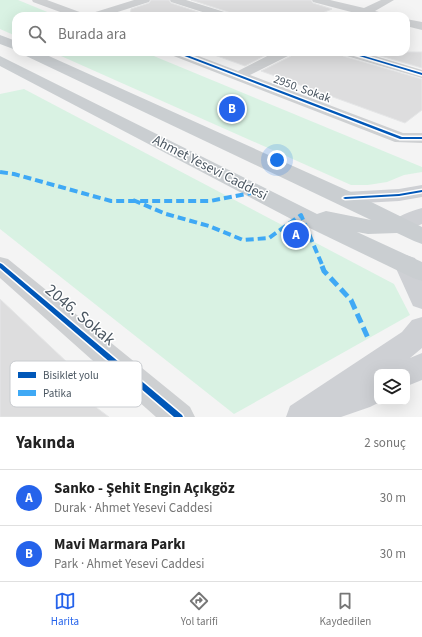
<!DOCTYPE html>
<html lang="tr">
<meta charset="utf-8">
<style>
body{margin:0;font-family:"Source Sans 3",sans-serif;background:#f2f2f2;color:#222}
.controls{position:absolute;right:12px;bottom:12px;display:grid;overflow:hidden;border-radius:8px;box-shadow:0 4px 16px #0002}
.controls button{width:36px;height:36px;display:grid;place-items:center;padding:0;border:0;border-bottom:1px solid #e0e0e0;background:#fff;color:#222;font:20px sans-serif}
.you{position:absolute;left:277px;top:160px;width:14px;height:14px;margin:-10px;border:3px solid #fff;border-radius:50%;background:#1a73e8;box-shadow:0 0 0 6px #1a73e833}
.badge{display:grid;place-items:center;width:26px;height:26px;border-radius:50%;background:#2563eb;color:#fff;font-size:13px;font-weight:700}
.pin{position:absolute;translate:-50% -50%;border:2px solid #fff;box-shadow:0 1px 4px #0006}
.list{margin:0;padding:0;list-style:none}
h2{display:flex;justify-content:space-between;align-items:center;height:52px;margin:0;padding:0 16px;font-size:17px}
h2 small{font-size:13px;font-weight:400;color:#767676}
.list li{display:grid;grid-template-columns:26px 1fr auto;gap:12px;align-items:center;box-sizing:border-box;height:56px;padding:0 16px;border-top:1px solid #e0e0e0}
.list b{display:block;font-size:15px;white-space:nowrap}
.list p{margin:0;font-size:13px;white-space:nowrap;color:#767676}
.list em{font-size:13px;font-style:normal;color:#767676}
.icon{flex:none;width:22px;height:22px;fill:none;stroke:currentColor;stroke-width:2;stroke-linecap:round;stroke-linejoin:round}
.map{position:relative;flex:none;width:422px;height:417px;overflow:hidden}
.search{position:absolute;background:#fff;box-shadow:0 4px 16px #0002;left:12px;right:12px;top:12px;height:44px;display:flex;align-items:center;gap:10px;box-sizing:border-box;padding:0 14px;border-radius:12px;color:#767676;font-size:15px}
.sheet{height:164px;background:#fff}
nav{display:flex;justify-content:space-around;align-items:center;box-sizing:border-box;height:56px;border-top:1px solid #e0e0e0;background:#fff;font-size:11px;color:#767676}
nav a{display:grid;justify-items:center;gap:2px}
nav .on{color:#2563eb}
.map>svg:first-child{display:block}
.green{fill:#d9f2e3}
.building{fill:#ddddde;stroke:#e5e6e7}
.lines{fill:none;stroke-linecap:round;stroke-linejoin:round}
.street{fill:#ced0d2;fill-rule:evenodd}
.secondary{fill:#ced0d4;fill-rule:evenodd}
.primary{fill:#caced1;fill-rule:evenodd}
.quiet-far1{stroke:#3fa9f5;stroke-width:4;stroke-dasharray:8 4;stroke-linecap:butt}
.quiet{stroke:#3fa9f5;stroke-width:5;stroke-dasharray:10 5;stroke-linecap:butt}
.cycleway-casing{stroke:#fff;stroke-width:3}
.cycleway{fill:#0057b8;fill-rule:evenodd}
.labels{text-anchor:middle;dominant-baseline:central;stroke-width:3;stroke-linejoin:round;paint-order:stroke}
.far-street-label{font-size:12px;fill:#4a5661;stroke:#fff}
.street-label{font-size:14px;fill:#4a5661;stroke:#fff}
.near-street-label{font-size:17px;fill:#4a5661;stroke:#fff}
.key{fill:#fff;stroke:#c9ccd0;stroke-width:1}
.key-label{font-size:11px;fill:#4a5661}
</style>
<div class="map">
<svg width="422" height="417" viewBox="0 0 422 417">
<rect width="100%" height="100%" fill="#f4f4f4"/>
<path class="green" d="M 0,0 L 18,0 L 57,16 L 16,16 L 16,36 L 0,29 Z
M 52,52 L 144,52 L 422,167 L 422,172 L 404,175 L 387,182 L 368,185 L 351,185 Z
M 24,89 L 394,284 L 410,315 L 234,414 L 0,229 L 0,94 Z"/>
<path class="building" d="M 151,0 L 169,0 L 171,3 L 210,16 L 130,16 L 131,9 L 149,3 Z
M 191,0 L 311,0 L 313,3 L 332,9 L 315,16 L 234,16 L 231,13 Z
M 206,52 L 272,52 L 245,66 Z
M 293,52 L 340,52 L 343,56 L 422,79 L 422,110 L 405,123 L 261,71 L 291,56 Z
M 367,52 L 422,52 L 422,68 Z
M 0,299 L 85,379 L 68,386 L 109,417 L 0,417 Z"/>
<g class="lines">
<path class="street" d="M 32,0 L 47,0 L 85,14 L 87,16 L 71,16 L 33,2 Z
M 134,0 L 150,0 L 149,2 L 105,16 L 87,16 L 89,14 Z
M 170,0 L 186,0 L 231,14 L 233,16 L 215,16 L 171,2 Z
M 312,0 L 330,0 L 364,8 L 381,0 L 394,0 L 375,11 L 387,14 L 389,16 L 356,16 L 355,13 L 313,2 Z
M 406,19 L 422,22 L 422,30 L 406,26 Z
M 169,52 L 188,52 L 238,71 L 275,52 L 292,52 L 290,55 L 250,75 L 403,133 L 422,133 L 422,143 L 395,142 L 171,55 Z
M 341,52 L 362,52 L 422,70 L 422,78 L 343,55 Z
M 0,257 L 8,259 L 190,407 L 195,417 L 156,417 L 0,278 Z"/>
<path class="secondary" d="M 422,185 L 422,197 L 399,201 L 345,204 L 337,203 L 334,198 L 337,193 L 345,192 L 399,189 Z
M 422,208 L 422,224 L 400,233 L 392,231 L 389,226 C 395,216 411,211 422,208 Z
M 406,255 L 415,258 L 422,271 L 422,309 L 413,306 L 394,264 L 397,258 Z
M 422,317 L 422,348 L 410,358 L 422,353 L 422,380 L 407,386 L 407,372 L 392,372 L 393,370 L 390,372 L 377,372 L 377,402 L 380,402 L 370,407 L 341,417 L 286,417 L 290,406 L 402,332 L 412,320 Z"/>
<path class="primary" d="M 0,35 L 16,41 L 16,50 L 0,44 Z
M 22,52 L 40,52 L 353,193 L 422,227 L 422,244 L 414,241 L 397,233 L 368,234 L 357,232 L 422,262 L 422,281 L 413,278 L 293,220 L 0,66 L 0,56 L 317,214 L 326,211 L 371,220 L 24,55 Z"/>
<path class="quiet-far1" d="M 0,172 L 14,174 L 111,201 L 210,201 L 257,192
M 133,200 L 166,214 L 209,226 L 243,240 L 269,238 L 301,215 L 323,267"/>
<path class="quiet" d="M 322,266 L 324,271 L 351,300 L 368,338"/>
<defs>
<path id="cycleway" d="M 174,52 L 179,52 L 402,137 L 422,137 L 422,139 L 400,139 Z
M 346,52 L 351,52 L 422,73 L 422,75 Z
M 422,190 L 422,192 L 399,196 L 345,199 L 343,198 L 345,197 L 399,194 Z
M 0,263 L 2,264 L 182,415 L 183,417 L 174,417 L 0,268 Z"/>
</defs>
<use href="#cycleway" class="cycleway-casing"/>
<use href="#cycleway" class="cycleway"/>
</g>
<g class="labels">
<g class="far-street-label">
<text transform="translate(302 89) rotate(20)">2950. Sokak</text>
</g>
<g class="street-label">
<text transform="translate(210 168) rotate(27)">Ahmet Yesevi Caddesi</text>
</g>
<g class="near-street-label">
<text transform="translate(80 315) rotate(40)">2046. Sokak</text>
</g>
</g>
<rect x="10" y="361" width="132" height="46" rx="6" class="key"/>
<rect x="18" y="372" width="18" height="6" fill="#0057b8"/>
<rect x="18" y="390" width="18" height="6" fill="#3fa9f5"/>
<g class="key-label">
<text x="43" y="379">Bisiklet yolu</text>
<text x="43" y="397">Patika</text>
</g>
</svg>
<div class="controls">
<button><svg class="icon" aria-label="layers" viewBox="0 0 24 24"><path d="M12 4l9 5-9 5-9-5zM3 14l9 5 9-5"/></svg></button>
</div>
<div class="you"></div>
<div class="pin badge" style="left:296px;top:235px">A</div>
<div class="pin badge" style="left:232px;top:109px">B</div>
<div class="search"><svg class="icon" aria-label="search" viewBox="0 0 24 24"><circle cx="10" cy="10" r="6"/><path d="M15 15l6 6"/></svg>Burada ara</div>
</div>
<section class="sheet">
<h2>Yakında<small>2 sonuç</small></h2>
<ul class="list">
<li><span class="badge">A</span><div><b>Sanko - Şehit Engin Açıkgöz</b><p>Durak · Ahmet Yesevi Caddesi</p></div><em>30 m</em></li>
<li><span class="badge">B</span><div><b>Mavi Marmara Parkı</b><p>Park · Ahmet Yesevi Caddesi</p></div><em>30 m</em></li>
</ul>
</section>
<nav>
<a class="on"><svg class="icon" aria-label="map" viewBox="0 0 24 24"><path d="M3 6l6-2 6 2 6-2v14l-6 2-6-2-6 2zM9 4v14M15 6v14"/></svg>Harita</a>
<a><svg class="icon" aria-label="directions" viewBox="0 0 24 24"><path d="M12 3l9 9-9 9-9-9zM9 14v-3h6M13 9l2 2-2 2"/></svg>Yol tarifi</a>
<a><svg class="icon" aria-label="saved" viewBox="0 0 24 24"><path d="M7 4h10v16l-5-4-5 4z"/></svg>Kaydedilen</a>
</nav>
